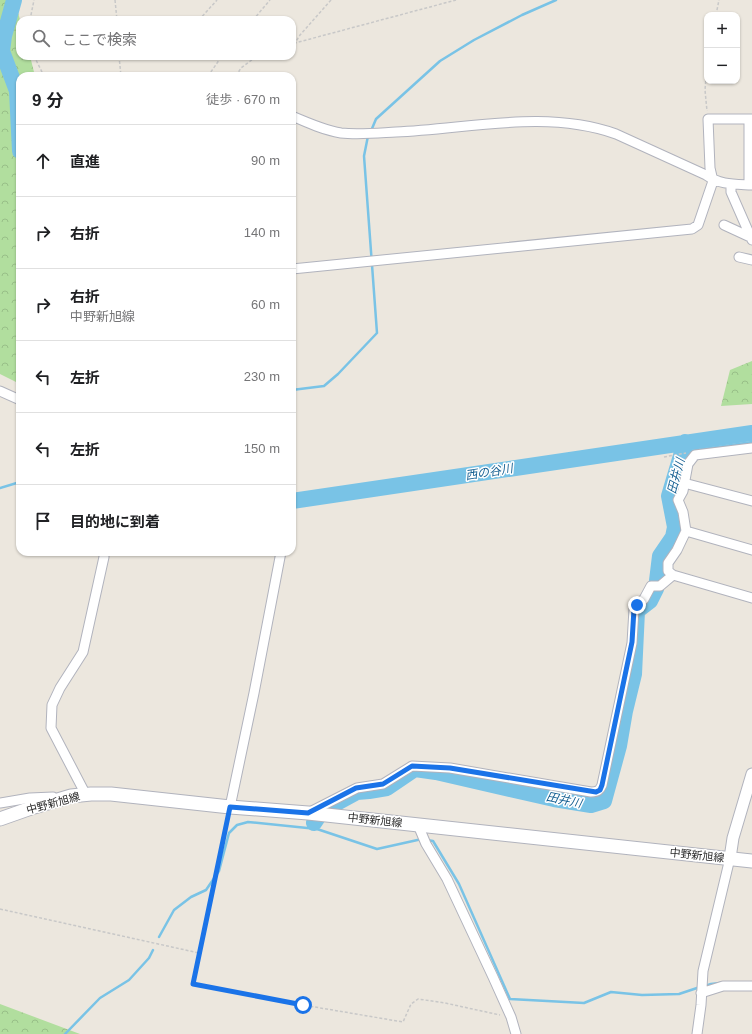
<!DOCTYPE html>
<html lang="ja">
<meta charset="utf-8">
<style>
body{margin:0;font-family:Helvetica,"Noto Sans JP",sans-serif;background:#f6f6f6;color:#202124}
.controls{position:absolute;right:12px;top:12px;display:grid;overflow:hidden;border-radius:8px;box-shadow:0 1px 3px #0004}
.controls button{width:36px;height:36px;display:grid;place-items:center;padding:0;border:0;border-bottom:1px solid #e0e0e0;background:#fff;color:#202124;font:20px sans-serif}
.stop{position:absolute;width:12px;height:12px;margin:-9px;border:3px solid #1a73e8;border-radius:50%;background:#fff}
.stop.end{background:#1a73e8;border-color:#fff;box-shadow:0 1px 4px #0008}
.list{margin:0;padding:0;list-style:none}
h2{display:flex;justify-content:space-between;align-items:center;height:52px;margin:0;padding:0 16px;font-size:17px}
h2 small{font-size:13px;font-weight:400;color:#757577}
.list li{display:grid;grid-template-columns:26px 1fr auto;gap:12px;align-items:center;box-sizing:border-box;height:72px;padding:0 16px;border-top:1px solid #e0e0e0}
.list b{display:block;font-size:15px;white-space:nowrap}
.list p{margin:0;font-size:13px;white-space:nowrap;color:#757577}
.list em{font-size:13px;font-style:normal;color:#757577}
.icon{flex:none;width:22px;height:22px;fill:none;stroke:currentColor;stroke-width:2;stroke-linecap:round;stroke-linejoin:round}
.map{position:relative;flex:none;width:752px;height:1034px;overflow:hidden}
.search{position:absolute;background:#fff;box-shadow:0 1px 3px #0004;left:16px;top:16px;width:280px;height:44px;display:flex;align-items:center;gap:10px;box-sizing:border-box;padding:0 14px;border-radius:12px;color:#757577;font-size:15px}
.panel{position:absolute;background:#fff;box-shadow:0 1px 3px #0004;left:16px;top:72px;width:280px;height:484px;border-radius:12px}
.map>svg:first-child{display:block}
.forest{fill:url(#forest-crowns)}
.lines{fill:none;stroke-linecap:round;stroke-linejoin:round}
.stream{stroke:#79c3e6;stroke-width:2.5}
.river{stroke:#79c3e6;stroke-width:16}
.minor-casing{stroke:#b1b3bd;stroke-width:11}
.tertiary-casing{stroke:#b1b3bd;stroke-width:13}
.secondary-casing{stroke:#b1b3bd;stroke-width:15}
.path{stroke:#c8c8c8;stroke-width:1.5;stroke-dasharray:3 2;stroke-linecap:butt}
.minor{stroke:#fff;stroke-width:9}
.tertiary{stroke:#fff;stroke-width:11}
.secondary{stroke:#fff;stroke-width:13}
.route{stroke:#1a73e8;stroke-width:5}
.labels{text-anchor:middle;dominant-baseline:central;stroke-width:3;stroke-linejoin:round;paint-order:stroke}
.street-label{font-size:11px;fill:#2b2b2b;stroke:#fff}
.water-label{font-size:12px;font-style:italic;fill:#176193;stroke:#fff}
</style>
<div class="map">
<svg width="752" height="1034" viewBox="0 0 752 1034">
<defs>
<pattern id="forest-crowns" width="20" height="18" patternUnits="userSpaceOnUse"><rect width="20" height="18" fill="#b1de9e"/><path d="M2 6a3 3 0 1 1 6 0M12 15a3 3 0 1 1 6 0" fill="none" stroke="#98bf88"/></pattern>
</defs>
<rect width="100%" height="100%" fill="#ece7de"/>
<path class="forest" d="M 0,0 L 15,0 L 20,20 L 20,56 L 30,56 L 35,76 L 20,76 L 20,384 L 0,374 Z
M 752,361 L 752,404 L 721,406 L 730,370 Z
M 0,1004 L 80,1034 L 0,1034 Z"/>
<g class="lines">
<path class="stream" d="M 371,131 L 376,119 L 440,61 L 474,40 L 522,15 L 556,0
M 292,390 L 324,386 L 338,374 L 377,333 L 364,156 L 368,136
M 683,452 L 752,442
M 0,488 L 20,482
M 427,840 L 433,841 L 459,884 L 510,999 L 584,1003 L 611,992 L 642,995 L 679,994 L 700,987
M 159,937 L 174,910 L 191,897 L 206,890 L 219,871 L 229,833 L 237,825 L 248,822 L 317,829 L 377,849 L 422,839
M 705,986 L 711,984 L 720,983
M 65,1034 L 100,998 L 129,980 L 149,958 L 153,950"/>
<path class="river" d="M 14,0 L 4,36 L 2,51 L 17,91 L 20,151
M 292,501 L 752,433
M 314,823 L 322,811 L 357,792 L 369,791 L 387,788 L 415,769 L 436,772 L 554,799 L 591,805 L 604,801 L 619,746 L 625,711 L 634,674 L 637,611 L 650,601 L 656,589 L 660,556 L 673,537 L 675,527 L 669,496 L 685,442"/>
<defs>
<path id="minor" d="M 292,116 C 308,123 324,130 341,133 C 358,135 378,133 396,132 C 469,129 545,109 616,134 L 706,175 C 720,185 735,184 752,185
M 749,119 L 749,185
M 731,185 L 731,192 L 752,240
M 724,225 L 750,237
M 739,257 L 752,260
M 292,269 L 692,229 L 698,225 L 713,181 L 710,168 L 708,119 L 752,119
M 0,391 L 20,400
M 752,448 L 695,455 L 688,464 L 683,491 L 678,500 L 683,512 L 686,531 L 677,550 L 668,563 L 668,571 L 673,575 L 752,598
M 684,483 L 752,501
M 686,531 L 752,550
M 86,795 L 51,728 L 52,705 L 60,688 L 83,652 L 104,557 L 104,552
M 0,803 L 30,798 L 53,797
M 230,807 L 254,693 L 281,552
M 308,813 L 357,788 L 383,784 L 412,766 L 450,768 L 591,792 C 598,792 600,790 602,785 L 632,643 L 634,609 L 644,599 L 651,586 L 660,586 L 673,575
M 418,825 L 426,844 L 447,879 L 493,977 L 511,1017 L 516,1034
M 701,993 L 723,986 L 752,986
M 697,1034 L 701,1005 L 703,971 L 730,858"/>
<path id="tertiary" d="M 730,858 L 733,838 L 752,774"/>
<path id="secondary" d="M 0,819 L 34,807 L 71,796 L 91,794 L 111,794 L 230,807 L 308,813 L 752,861"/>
</defs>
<use href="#minor" class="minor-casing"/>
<use href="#tertiary" class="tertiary-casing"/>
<use href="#secondary" class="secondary-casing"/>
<path class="path" d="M 115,0 L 117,20
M 331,0 L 300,35 L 295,43 L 456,0
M 716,15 L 719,0
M 30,20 L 34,0
M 199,20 L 217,0
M 253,20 L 270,0
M 34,56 L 44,76
M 119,56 L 121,76
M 707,66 L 705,90 L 707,111
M 208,76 L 222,56
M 236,76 L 241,68 L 257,56
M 664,457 L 686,453
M 228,817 L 193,984 L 303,1005 L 403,1022 L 411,1004 L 418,999 L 445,1003 L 500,1015
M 0,909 L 199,953"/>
<use href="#minor" class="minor"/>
<use href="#tertiary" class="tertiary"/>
<use href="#secondary" class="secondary"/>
</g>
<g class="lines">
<path class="route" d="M 303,1005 L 193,984 L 230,807 L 308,813 L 356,788 L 383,784 L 412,766 L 450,768 L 596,792 L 600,790 L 602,785 L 632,642 L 634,609 L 637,605"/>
</g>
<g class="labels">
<g class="street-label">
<text transform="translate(53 803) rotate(-15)">中野新旭線</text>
<text transform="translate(375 820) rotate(6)">中野新旭線</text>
<text transform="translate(697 855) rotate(6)">中野新旭線</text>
</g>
<g class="water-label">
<text transform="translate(489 472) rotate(-9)">西の谷川</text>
<text transform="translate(676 476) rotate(-75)">田井川</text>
<text transform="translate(564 800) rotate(12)">田井川</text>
</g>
</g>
</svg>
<div class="controls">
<button>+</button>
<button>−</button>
</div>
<div class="stop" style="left:303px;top:1005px"></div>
<div class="stop end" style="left:637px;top:605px"></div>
<div class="search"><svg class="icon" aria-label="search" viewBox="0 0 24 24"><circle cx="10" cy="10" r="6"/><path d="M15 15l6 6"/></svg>ここで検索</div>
<section class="panel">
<h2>9 分<small>徒歩 · 670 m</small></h2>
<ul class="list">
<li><svg class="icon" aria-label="ahead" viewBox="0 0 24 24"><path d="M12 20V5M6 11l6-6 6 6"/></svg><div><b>直進</b></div><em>90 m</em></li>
<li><svg class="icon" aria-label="right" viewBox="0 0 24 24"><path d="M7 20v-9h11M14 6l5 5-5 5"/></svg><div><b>右折</b></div><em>140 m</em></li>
<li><svg class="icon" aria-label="right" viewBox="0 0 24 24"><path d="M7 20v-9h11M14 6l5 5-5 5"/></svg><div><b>右折</b><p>中野新旭線</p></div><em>60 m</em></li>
<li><svg class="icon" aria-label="left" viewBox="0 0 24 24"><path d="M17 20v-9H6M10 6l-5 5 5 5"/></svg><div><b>左折</b></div><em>230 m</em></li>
<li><svg class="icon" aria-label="left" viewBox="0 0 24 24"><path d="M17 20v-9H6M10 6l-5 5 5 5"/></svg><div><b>左折</b></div><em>150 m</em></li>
<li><svg class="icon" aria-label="arrive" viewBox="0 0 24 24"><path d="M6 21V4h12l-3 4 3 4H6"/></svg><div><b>目的地に到着</b></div></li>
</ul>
</section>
</div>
